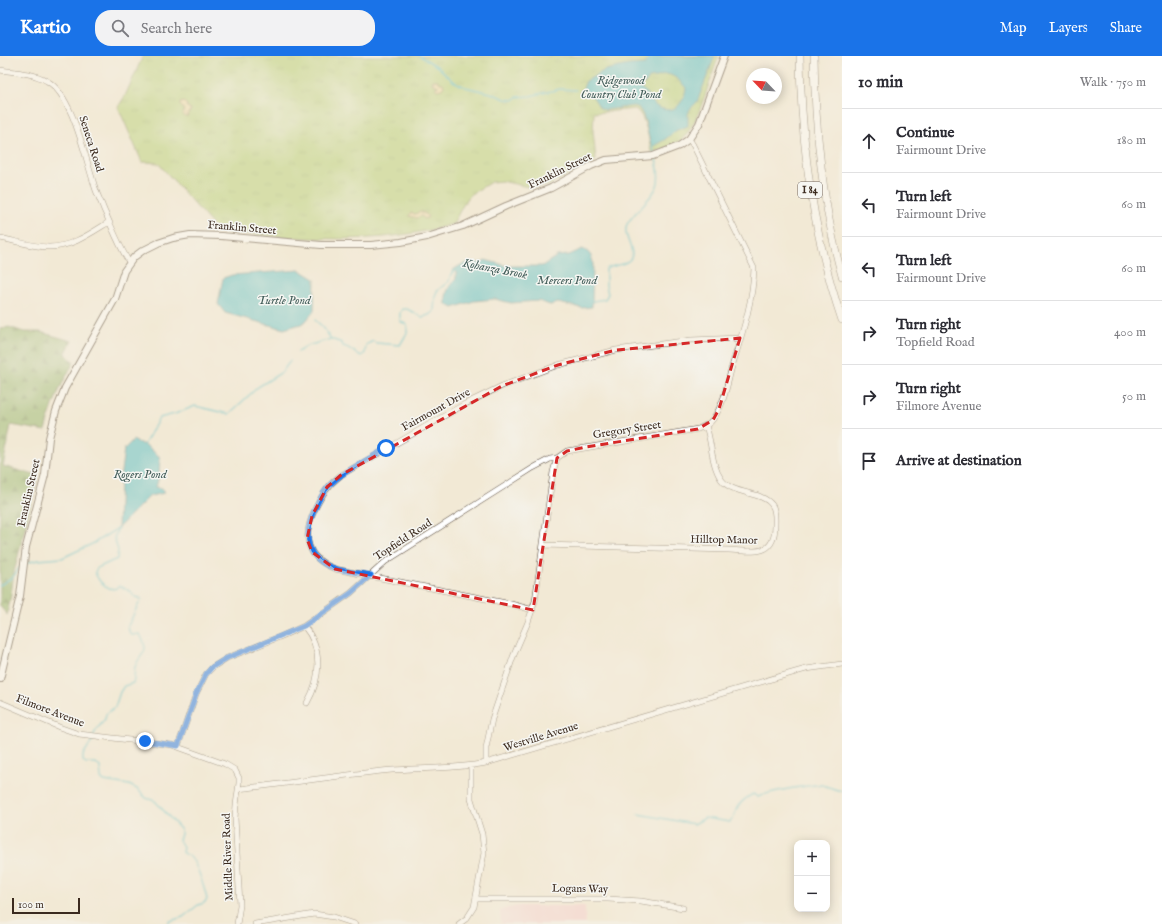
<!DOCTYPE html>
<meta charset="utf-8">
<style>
body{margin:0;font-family:"IM FELL English",serif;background:#f2f2f3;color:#2b2b33}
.controls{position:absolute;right:12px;bottom:12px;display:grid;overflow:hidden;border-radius:8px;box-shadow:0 2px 10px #0003}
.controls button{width:36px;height:36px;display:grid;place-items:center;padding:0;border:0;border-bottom:1px solid #e1e1e2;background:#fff;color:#2b2b33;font:20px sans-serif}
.compass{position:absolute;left:746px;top:12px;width:36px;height:36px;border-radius:50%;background:#fff;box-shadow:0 2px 10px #0003;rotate:295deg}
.scale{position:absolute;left:12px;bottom:10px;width:68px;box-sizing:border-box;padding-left:4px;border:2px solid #3b2a1e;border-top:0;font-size:11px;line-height:14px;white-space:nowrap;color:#3b2a1e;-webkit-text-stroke:3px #f6f6f2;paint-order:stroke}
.stop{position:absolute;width:12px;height:12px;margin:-9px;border:3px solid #1a73e8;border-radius:50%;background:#fff}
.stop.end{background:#1a73e8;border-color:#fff;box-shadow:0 1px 4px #0008}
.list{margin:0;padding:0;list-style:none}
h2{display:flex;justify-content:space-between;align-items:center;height:52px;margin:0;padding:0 16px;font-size:17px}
h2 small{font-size:13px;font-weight:400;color:#7c7c81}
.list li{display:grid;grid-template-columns:26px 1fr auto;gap:12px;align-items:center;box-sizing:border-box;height:64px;padding:0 16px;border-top:1px solid #e1e1e2}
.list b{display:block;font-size:15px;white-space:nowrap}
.list p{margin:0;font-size:13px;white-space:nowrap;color:#7c7c81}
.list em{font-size:13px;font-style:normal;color:#7c7c81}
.icon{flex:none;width:22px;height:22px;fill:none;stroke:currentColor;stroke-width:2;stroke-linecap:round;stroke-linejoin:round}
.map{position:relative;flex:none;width:842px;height:868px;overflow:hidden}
header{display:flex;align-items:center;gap:24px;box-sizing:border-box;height:56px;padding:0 20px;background:#1a73e8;color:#fff}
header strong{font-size:19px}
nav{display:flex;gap:22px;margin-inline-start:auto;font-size:14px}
.search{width:280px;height:36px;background:#f2f2f3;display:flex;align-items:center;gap:10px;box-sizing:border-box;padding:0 14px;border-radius:16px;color:#7c7c81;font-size:15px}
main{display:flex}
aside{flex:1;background:#fff}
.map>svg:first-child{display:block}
.built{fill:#f7cfd0}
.grass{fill:url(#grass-tufts);stroke:#787e4a}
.forest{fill:url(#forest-firs);stroke:#666e43}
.sand{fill:url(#sand-dots);stroke:#94825e}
.water{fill:#4fbdc7;stroke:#457472;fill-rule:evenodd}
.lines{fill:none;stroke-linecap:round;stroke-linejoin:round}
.stream{stroke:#4fbdc7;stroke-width:1.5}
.minor-casing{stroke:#564739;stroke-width:6}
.major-casing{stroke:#564739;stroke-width:8}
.highway-casing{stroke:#564739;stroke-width:8}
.minor{stroke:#fff;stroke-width:5}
.major{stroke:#fff;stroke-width:6}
.highway{stroke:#fff;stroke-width:7}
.route{stroke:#1a73e8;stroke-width:5}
.marked{fill:none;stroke:#d62828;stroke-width:3;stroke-dasharray:8 5;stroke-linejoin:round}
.labels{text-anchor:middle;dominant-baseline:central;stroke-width:3;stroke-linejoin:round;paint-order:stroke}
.shield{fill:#f6f6f2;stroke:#73675e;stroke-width:1}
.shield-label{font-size:10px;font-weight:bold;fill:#3b2a1e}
.street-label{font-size:11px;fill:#3b2a1e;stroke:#f6f6f2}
.water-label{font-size:12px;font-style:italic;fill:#425d59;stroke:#f6f6f2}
</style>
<header>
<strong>Kartio</strong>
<div class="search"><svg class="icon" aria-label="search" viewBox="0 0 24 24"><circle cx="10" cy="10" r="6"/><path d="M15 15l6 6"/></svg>Search here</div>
<nav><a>Map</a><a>Layers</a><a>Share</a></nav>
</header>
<main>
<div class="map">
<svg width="842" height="868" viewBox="0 0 842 868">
<defs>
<pattern id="grass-tufts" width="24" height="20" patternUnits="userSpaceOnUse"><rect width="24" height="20" fill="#b6d177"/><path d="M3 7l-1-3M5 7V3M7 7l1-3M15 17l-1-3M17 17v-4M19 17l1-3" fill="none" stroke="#9db466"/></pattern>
<pattern id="forest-firs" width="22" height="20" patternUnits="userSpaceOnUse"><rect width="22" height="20" fill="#90b368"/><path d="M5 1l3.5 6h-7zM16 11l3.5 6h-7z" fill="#779255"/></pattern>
<pattern id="sand-dots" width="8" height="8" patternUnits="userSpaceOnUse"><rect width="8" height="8" fill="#eeda9e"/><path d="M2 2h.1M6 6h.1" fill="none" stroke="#cdbb88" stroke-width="1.8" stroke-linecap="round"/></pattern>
</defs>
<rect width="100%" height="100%" fill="#f6f6f2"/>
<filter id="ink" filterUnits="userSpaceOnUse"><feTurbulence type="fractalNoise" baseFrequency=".025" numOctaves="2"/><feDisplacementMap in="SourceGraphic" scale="8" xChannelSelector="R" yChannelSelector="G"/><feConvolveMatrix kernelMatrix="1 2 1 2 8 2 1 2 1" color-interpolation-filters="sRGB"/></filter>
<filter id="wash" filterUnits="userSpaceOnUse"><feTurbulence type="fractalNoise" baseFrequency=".012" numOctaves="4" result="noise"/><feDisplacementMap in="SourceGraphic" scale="16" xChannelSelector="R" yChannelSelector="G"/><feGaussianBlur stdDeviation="0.9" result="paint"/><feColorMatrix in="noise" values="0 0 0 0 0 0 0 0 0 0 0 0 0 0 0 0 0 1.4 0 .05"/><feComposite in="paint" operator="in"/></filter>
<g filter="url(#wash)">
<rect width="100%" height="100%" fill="#f2e9d5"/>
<path class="built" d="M 519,850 L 585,850 L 586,868 L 501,868 L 500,854 Z"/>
<path class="grass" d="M 143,0 L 719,0 C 710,21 698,72 680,85 C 672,91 662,94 651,96 C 649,84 646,59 635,53 L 594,57 L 593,75 L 596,104 L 548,130 L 528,131 L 502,125 L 491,126 L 471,138 L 463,149 L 453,168 C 377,191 297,182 219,176 L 158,107 L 142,106 L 118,51 L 125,40 Z"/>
<path class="forest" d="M 9,271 L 24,276 L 40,276 L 72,285 L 65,298 L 74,306 C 60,330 52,349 45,375 L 11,369 L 3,410 L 38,420 L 14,516 L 11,539 L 7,559 L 0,550 L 0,273 Z"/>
<path class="sand" d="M 433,24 L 438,24 L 440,27 L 443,27 L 444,30 L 442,33 L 437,34 L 435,32 L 438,30 L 433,28 L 432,26 Z
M 184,46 L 187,49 L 187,51 L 191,53 L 188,60 L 185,61 L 182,58 L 184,54 L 180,49 L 180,47 Z
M 420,155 L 427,159 L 428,161 L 425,163 L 421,160 L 417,162 L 409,160 L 411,157 L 416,158 Z"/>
<path class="water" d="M 648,0 L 715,0 L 697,46 L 690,53 L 688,58 L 688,70 L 677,74 L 664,84 L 652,91 C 646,77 648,63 638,51 L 633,50 L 605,54 L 600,52 L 593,41 L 582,34 L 586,25 L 605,14 L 629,9 L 645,8 L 648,4 ZM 665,18 C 674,18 681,26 686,32 C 684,45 677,57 663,53 C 660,52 657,51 655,49 C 649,43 648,37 641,32 L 642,28 L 646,27 L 649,22 L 657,21 Z
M 582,193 C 589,195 591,199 593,206 L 592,251 L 582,252 L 558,247 L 550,249 L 538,245 L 511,247 L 495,243 L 474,245 L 453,252 L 446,248 C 445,238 448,230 456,223 L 456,216 L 453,214 C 464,206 468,206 481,207 L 485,204 L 508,210 L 542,210 L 557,200 L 569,199 Z
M 300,214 L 315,223 L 314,255 L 306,265 L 301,268 L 284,273 L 225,257 L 218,248 L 223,222 L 232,219 Z
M 133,384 L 147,390 L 160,401 L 159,421 L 156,431 L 162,432 L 164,437 L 150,440 L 118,472 L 120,423 L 124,393 Z"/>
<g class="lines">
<path class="stream" d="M 269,0 L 284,1 L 291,0
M 420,0 L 438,11 L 453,25 L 465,31 L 491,37 L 505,43 L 514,44 L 517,41 L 530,40 L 560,33 L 576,34
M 653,89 L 652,91 L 654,97
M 591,244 L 593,245 L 605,243 L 608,238 L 606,229 L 606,213 C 612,208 627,210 631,202 C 635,193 624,182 626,172 C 626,167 631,163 634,159 C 653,136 665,134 655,100
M 315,264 L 323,271 L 331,283 L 342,287 L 343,290 C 352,292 352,297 362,300 L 365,297 L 366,289 L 373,285 L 376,287 L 400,289 L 407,277 L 407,269 L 400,265 L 400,257 L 402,253 L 407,253 L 422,261 L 429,259 L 434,255 L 435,240 L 437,235 L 449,225 L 451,218 L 455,214
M 298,296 L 307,290 L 331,283
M 144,389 L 159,362 L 175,358 L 195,350 L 229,358 L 258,331 L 282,316 L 290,305
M 118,472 L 114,482 L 118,494 L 117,503 L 97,512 L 95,516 C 98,526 110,538 120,530 L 130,535 L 134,540 L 141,543 L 128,570 L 129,575 L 132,579 L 140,578 C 151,600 141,594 135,611 C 134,616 135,622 133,627 L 124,630 L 120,636 L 115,651 L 106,658 L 105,663 L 95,676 L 92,685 L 83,699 L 83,705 L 86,707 L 96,707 L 100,711 L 101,722 L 104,725 L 129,729 L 137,733 L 146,742 L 155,745 L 181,774 L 181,778 L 179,784 L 183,791 L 182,796 C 185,799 187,799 190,801 C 197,806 205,835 207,843 L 204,847 L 198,849 L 183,861 L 170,865 L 168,868
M 26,507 L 38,504 L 62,502 L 94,487 L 118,472
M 0,529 L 13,521 L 21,510
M 638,758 L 694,768 L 705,762 L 730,766 C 735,761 734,760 736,754 C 738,748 747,741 753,738 L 758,741 C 767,736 811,728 821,729 C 828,730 835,734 842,735"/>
</g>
</g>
<g filter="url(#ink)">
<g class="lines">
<defs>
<path id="minor" d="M 0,14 C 15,16 34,17 47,25 C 73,39 85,102 94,128 C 96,137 101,145 104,154 C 112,171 119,190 129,206
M 0,182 C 16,185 33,191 49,191 C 72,191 91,177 109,166
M 543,489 L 729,494 C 753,495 775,502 775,469 C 775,462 776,455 772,449 C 761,434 733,440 721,423 C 711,408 712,387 706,370
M 533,554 L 511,548 L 335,513 C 305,501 302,480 315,453 C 322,439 328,429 341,419 L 465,348 L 502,330 L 558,309 L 616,294 L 691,284 L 740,282
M 304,570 C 323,593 321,622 307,647
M 0,646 L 59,671 L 79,678 L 172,689 L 225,708 L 235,714 L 239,722 L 239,727 L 236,749 L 235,762 L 240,849 L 237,868
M 178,690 L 196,638 L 206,618 L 213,611 L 227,602 L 282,580 L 304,570 L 351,537 L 385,506 L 533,412 L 550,403 L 557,402
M 486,707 L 486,692 L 492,663 L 513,601 L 528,566 L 535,545 L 553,416 L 557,402 L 567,395 L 698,373 C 704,371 709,369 713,363 C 723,350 727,331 731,314 C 741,281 753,247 754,212 L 693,89 L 689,83
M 239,733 C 290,727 341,719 392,714 C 424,712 456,713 486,707 L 785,619 L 806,613 L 842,608
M 476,843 L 608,843 L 641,845 L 683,852
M 255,868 L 314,858 L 334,861 L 355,868
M 459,868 L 467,862 L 474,851 L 484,797 L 482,778 L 471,743 L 471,710"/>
<path id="major" d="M 0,623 L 20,540 L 26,491 L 45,419 L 49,382 L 56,355 L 65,332 L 115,243 L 124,215 L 134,201 L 142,195 L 158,187 L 173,182 L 190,179 L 221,180 L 321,189 L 371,189 L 401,186 L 427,181 L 463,170 L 506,150 L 551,132 L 591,110 L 606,104 L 653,100 L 679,90 L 689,83 L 699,68 L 724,0"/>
<path id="highway" d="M 800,0 C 801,90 813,179 842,264
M 814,0 C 815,74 822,148 842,220"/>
</defs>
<use href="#minor" class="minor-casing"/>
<use href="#major" class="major-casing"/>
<use href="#highway" class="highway-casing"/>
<use href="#minor" class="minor"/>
<use href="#major" class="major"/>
<use href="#highway" class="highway"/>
</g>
</g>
<g class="lines" filter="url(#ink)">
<path class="route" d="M 145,685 L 178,690 L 196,638 L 206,618 L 212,611 L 227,602 L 304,570 L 351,537 L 371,519 C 359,517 346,516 334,512 C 306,504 303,479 314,455 C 319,444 324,433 334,425 C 349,412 369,403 386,392"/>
</g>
<path d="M0 0H842V868H0ZM 740,282 L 719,353 L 713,364 L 698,373 L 586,391 L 567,395 L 557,402 L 533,554 L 335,513 L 312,496 L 307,483 L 312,460 L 327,431 L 341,419 L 502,330 L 558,309 L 616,294 Z" fill="#f2e9d5" fill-opacity=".55" fill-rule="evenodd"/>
<path class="marked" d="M 740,282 L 719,353 L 713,364 L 698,373 L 586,391 L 567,395 L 557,402 L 533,554 L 335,513 L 312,496 L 307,483 L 312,460 L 327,431 L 341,419 L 502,330 L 558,309 L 616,294 Z"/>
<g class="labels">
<rect class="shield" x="798" y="126" width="24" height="16" rx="3"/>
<g class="shield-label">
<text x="810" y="134">I 84</text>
</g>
<g class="street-label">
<text transform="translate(91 88) rotate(72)">Seneca Road</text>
<text transform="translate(560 115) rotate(-26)">Franklin Street</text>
<text transform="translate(242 172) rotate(5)">Franklin Street</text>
<text transform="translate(436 354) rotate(-29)">Fairmount Drive</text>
<text transform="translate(627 374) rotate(-9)">Gregory Street</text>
<text transform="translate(29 437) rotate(-77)">Franklin Street</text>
<text transform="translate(403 484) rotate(-33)">Topfield Road</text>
<text transform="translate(724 484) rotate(1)">Hilltop Manor</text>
<text transform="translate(50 655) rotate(21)">Filmore Avenue</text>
<text transform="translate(541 681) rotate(-17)">Westville Avenue</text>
<text transform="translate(228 801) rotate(-92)">Middle River Road</text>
<text transform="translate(580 833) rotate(1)">Logans Way</text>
</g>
<g class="water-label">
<text x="621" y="24">Ridgewood<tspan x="621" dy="14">Country Club Pond</tspan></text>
<text transform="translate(495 213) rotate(11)">Kohanza Brook</text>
<text x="567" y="224">Mercers Pond</text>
<text x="284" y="244">Turtle Pond</text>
<text x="140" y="418">Rogers Pond</text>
</g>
</g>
</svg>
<div class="controls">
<button>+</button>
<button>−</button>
</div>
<svg class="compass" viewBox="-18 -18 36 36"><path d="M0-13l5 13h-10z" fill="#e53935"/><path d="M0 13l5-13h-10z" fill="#7c7c81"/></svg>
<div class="scale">100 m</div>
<div class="stop" style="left:386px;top:392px"></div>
<div class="stop end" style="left:145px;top:685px"></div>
</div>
<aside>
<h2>10 min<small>Walk · 750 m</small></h2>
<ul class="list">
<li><svg class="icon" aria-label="ahead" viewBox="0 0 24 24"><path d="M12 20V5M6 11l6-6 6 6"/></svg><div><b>Continue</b><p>Fairmount Drive</p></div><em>180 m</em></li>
<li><svg class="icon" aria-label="left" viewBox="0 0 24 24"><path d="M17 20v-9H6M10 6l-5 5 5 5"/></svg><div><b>Turn left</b><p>Fairmount Drive</p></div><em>60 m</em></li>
<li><svg class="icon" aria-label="left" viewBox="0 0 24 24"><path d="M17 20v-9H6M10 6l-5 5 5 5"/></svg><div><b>Turn left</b><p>Fairmount Drive</p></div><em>60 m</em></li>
<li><svg class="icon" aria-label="right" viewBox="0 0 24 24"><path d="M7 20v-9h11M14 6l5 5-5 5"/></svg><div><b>Turn right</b><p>Topfield Road</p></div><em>400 m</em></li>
<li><svg class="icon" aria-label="right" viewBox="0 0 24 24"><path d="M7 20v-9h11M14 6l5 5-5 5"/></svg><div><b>Turn right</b><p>Filmore Avenue</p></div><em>50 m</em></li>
<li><svg class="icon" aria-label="arrive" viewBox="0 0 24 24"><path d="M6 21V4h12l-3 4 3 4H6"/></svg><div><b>Arrive at destination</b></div></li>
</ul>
</aside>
</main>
